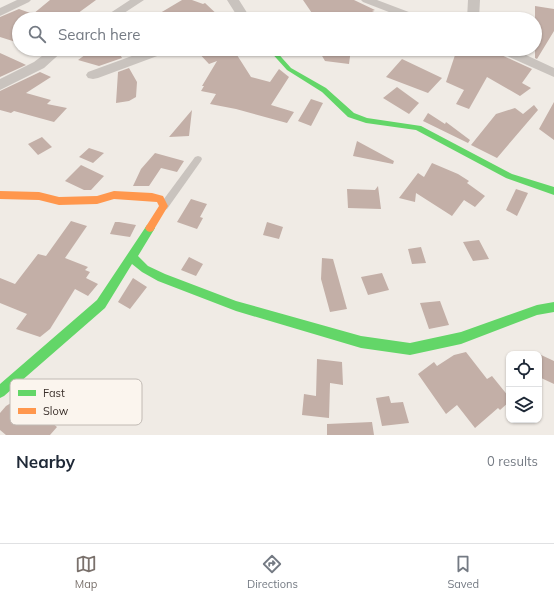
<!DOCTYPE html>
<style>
body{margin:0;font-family:Mulish,sans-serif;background:#f2f2f3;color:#1f2937}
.controls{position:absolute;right:12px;bottom:12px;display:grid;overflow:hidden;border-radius:8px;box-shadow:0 1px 3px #0004}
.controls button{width:36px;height:36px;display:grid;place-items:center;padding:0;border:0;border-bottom:1px solid #e0e1e3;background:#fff;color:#1f2937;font:20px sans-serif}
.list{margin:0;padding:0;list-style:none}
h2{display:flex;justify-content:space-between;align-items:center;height:52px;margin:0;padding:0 16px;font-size:17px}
h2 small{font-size:13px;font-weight:400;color:#747a83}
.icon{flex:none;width:22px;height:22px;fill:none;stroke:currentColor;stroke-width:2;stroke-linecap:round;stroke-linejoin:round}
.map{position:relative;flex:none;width:554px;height:435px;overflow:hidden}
.search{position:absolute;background:#fff;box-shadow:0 1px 3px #0004;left:12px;right:12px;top:12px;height:44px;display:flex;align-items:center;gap:10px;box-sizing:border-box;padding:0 14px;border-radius:22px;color:#747a83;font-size:15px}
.sheet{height:108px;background:#fff}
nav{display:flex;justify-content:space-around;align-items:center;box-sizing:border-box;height:56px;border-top:1px solid #e0e1e3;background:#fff;font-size:11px;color:#747a83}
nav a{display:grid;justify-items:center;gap:2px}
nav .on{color:#7a716c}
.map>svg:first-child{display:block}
.building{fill:#c3afa7}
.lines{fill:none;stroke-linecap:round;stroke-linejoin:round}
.lane{fill:#c9c3be;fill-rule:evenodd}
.street{fill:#c9c3be;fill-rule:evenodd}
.fast{fill:#63d668;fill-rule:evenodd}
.slow{fill:#ff974d;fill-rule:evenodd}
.key{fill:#fbf5ee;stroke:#c1bab4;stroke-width:1}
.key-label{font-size:11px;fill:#3b302b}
</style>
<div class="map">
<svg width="554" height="435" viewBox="0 0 554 435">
<rect width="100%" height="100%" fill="#f0ebe5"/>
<path class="building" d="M 50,0 L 96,0 L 70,19 L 19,19 L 19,43 L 0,37 L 0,17 L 19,9 L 33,14 Z
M 182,0 L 192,0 L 203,4 L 205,3 L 222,19 L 150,19 Z
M 303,0 L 354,0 L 375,10 L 372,11 L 390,19 L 316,19 Z
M 535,6 L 554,9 L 554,31 L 537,59 L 535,58 Z
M 93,49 L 117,49 L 122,58 L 99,66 L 78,60 Z
M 195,49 L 246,49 L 247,52 L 237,55 L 251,77 L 270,82 L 279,69 L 289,77 L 271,105 L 294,112 L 287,123 L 236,109 L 210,104 L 216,94 L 201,91 L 204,86 L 202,86 L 217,61 L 209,64 Z
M 318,49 L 351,49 L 349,64 L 325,61 Z
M 457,49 L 492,49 L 497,53 L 532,69 L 522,83 L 531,88 L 520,96 L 487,77 L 469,109 L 456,104 L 464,90 L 446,82 Z
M 0,53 L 22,63 L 26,65 L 0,77 Z
M 402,59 L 442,78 L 428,93 L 386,77 Z
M 129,68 L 137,82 L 136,97 L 129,101 L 116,103 L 118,72 Z
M 40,72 L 51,77 L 26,93 L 51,100 L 47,104 L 67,108 L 54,122 L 14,111 L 11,113 L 0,110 L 0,91 Z
M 397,87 L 419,103 L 409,114 L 383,98 Z
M 311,99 L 323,103 L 311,126 L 298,121 Z
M 554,102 L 554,140 L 539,129 Z
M 534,105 L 538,110 L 497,158 L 471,145 L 496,114 L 515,108 L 523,114 Z
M 192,110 L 189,136 L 169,137 Z
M 428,113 L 445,124 L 446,122 L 470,140 L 468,143 L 423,121 Z
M 42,137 L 52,147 L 38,155 L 28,144 Z
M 357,141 L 394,161 L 393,164 L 353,156 Z
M 89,148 L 104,153 L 93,163 L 79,157 Z
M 155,153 L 184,161 L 177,172 L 161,168 L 149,186 L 133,186 L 141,169 Z
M 432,163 L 458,174 L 469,181 L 467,183 L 485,196 L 475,207 L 464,200 L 452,216 L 416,193 L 415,202 L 399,198 L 418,173 L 424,177 Z
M 81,165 L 104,176 L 91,190 L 84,190 L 65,181 Z
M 378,186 L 381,209 L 348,208 L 347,189 L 375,190 Z
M 516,189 L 528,193 L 517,216 L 506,210 Z
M 191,199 L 207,204 L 200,217 L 203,218 L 197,229 L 177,222 Z
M 71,221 L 87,226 L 65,258 L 88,267 L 85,270 L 90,272 L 86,278 L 98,284 L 88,296 L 75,289 L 50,329 L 40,337 L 16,329 L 27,314 L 0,303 L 0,278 L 15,284 L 38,254 L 46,256 Z
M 115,222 L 119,222 L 136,225 L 130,237 L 110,234 Z
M 267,222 L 283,227 L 279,239 L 263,235 Z
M 479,240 L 489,259 L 473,261 L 463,242 Z
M 421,247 L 426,263 L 412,264 L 408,249 Z
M 189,257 L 203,264 L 196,276 L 181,270 Z
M 322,258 L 333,259 L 347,309 L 330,312 L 321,279 Z
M 382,273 L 389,290 L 368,295 L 361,277 Z
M 133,278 L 147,287 L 130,309 L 118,302 Z
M 440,301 L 449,325 L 429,329 L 420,303 Z
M 466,352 L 487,379 L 492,376 L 509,397 L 509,402 L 500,410 L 498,408 L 475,428 L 457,405 L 446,414 L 418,374 L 434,362 L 437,366 L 454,355 Z
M 539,354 L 554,361 L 554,384 L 539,377 Z
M 317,359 L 342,362 L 343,385 L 330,383 L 329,418 L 302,415 L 304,394 L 316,396 Z
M 389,396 L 391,403 L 403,402 L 409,423 L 382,426 L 376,398 Z
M 11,403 L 31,421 L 39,412 L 57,427 L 50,435 L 6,435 L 0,430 L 0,413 L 6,406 Z
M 372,422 L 374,435 L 327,435 L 327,424 Z"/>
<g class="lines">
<path class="lane" d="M 198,156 L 201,157 L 202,159 L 201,161 L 167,209 L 164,210 L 161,209 L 159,206 L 161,203 L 195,157 Z"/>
<path class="street" d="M 17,0 L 31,0 L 29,2 L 0,16 L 0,8 Z
M 130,0 L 144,0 L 115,19 L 101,19 Z
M 227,0 L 239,0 L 251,19 L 239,19 Z
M 361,0 L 377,0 L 422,17 L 424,19 L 407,19 L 363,2 Z
M 468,0 L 480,0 L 479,19 L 467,19 Z
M 51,49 L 65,49 L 44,68 L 0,90 L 0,79 L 34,62 Z
M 151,49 L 169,49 L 168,52 L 98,78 L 93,79 L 88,78 L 86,75 L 88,72 Z
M 497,49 L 513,49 L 554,68 L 554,77 L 498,52 Z"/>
<path class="fast" d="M 268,49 L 274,49 L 291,68 L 326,88 L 354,113 L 367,118 L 421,126 L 512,174 L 554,187 L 554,195 L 506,178 L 416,130 L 366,123 L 348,117 L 322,92 L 287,70 Z
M 150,224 L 153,225 L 155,228 L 138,256 L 148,266 L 165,274 L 236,301 L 361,336 L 410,343 L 461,332 L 537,305 L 554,302 L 554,312 L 537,315 L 461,344 L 410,355 L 361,348 L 236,311 L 158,281 L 142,272 L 132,264 L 105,308 L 4,396 L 0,398 L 0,384 L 97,300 L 147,225 Z"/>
<path class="slow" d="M 0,191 L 39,192 L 59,197 L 97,196 L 114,191 L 152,193 L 163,196 L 168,206 L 153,231 L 150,232 L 147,231 L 145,228 L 159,206 L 157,202 L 114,199 L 97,204 L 59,205 L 39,200 L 0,199 Z"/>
</g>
<rect x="10" y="379" width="132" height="46" rx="6" class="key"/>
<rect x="18" y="390" width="18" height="6" fill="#63d668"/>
<rect x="18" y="408" width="18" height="6" fill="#ff974d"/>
<g class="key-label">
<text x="43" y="397">Fast</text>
<text x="43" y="415">Slow</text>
</g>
</svg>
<div class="controls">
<button><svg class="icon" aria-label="locate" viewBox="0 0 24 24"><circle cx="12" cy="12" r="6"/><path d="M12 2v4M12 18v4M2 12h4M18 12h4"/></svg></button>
<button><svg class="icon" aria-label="layers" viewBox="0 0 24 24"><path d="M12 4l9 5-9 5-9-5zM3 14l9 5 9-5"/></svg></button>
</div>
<div class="search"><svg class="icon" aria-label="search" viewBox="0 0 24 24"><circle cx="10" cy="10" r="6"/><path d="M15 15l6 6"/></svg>Search here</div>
</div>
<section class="sheet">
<h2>Nearby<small>0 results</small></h2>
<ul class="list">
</ul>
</section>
<nav>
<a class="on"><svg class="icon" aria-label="map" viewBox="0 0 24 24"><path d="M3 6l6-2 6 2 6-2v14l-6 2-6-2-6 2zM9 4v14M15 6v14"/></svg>Map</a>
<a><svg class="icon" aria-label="directions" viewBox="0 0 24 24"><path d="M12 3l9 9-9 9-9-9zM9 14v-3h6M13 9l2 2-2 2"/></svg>Directions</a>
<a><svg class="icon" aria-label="saved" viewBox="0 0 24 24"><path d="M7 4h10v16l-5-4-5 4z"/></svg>Saved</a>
</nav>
